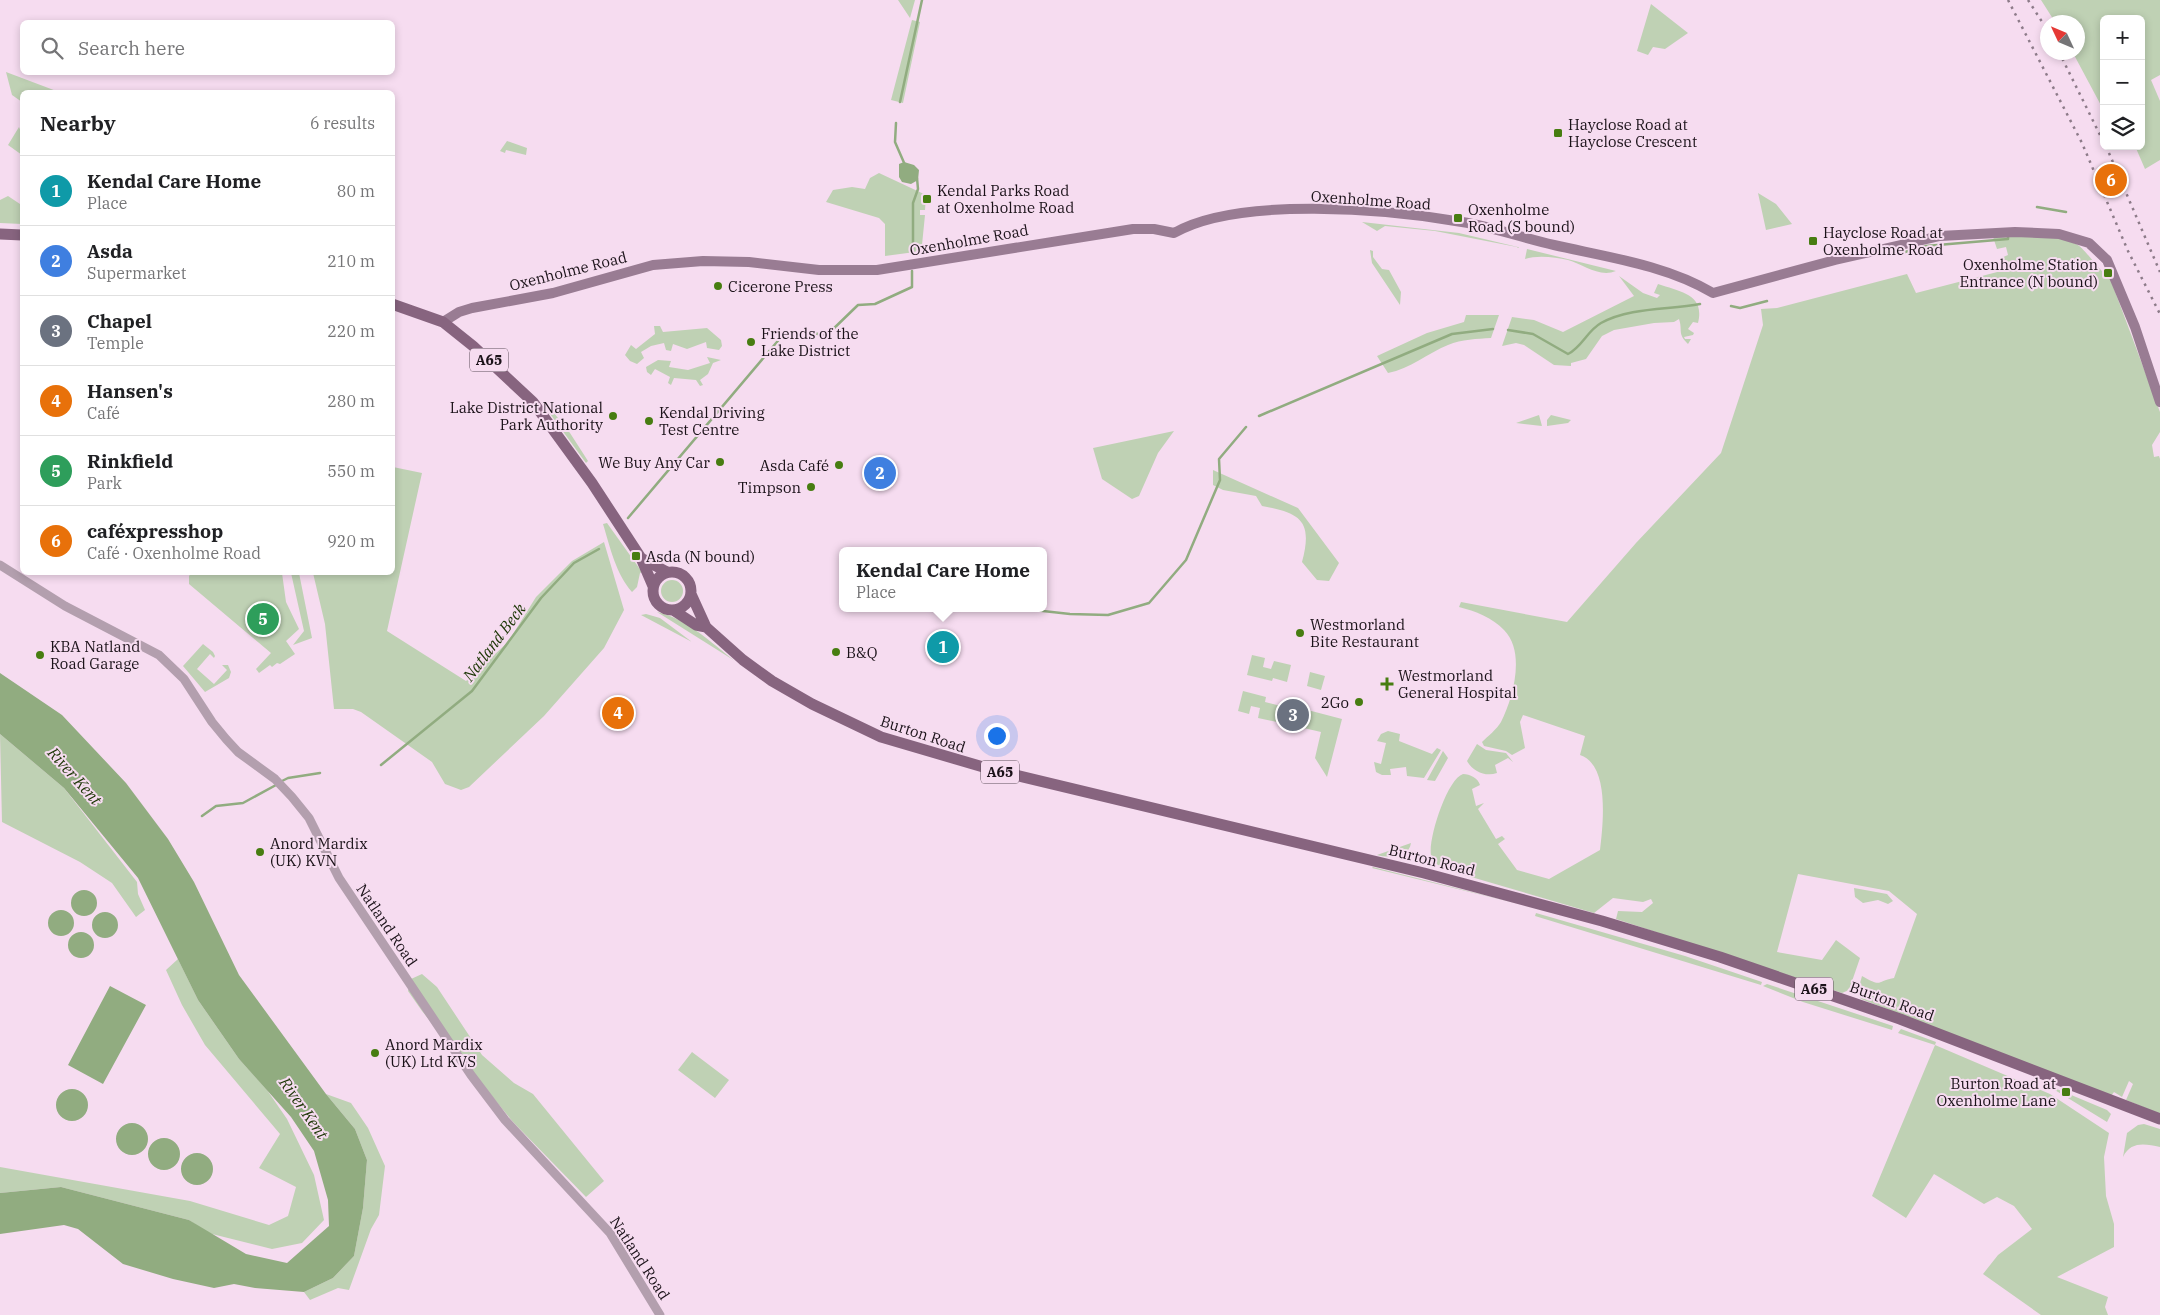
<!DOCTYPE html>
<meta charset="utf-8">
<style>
body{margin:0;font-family:"IBM Plex Serif",serif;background:#f6f6f6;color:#202124}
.controls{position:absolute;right:15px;top:15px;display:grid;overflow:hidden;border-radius:8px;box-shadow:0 2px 8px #0003}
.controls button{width:45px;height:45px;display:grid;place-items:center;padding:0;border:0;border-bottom:1px solid #e0e0e0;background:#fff;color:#202124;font:25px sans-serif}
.compass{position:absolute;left:2040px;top:15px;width:45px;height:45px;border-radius:50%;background:#fff;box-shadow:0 2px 8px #0003;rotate:314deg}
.you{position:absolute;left:996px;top:735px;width:18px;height:18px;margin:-12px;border:4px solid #fff;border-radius:50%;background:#1a73e8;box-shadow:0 0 0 8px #1a73e833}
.badge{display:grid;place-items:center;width:32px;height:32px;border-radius:50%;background:#db2777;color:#fff;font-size:16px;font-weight:700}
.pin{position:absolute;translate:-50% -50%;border:2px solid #fff;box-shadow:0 1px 5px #0006}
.popup{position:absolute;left:839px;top:547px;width:208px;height:65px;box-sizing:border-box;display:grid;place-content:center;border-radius:8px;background:#fff;filter:drop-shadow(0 1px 4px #0005);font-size:16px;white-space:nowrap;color:#757577}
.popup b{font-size:19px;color:#202124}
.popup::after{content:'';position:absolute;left:50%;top:100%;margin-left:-10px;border:10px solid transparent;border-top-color:#fff}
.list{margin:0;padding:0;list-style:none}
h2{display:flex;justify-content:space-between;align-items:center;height:65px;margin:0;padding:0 20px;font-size:21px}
h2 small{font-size:16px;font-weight:400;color:#757577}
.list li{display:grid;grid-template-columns:32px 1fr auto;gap:15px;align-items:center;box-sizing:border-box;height:70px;padding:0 20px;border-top:1px solid #e0e0e0}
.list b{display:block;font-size:19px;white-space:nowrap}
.list p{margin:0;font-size:16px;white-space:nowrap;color:#757577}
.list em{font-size:16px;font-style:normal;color:#757577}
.icon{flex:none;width:28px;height:28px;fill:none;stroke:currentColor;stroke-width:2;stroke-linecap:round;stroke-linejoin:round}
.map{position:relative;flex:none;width:2160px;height:1315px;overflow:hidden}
.search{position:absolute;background:#fff;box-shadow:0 2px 8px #0003;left:20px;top:20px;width:375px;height:55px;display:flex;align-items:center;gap:12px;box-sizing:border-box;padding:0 18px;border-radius:8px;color:#757577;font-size:19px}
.panel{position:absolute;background:#fff;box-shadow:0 2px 8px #0003;left:20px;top:90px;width:375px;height:485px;border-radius:8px}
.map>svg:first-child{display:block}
.green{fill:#bfd1b4}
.water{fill:#91ac80}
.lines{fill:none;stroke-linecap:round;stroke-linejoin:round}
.stream{stroke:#91ac80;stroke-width:2.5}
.tertiary{stroke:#b39fae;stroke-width:9}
.secondary{stroke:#997c93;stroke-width:10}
.primary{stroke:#87647f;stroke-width:11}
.rail{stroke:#8d7b89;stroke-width:2.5;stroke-dasharray:2.5 5;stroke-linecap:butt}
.poi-dot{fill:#477d11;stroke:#f6dcf0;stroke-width:2}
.labels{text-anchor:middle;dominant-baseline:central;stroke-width:4;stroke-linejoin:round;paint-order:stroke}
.shield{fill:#f6dcf0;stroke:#5d4f5a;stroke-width:1}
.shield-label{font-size:14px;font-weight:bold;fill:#1b1219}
.poi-label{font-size:15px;fill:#1b1219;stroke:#f6dcf0;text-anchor:start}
.street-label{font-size:15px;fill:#1b1219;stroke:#f6dcf0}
.water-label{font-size:16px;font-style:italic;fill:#1c3605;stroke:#f6dcf0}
</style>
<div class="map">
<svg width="2160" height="1315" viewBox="0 0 2160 1315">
<rect width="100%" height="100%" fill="#f6dcf0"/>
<path class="green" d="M 898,0 L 915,0 L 910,18 Z
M 2041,0 L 2160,0 L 2160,75 L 2151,80 L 2160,101 L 2160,160 L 2145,169 L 2135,146 L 2141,146 L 2141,19 L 2104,19 L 2104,111 L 2073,53 L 2078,52 L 2078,22 L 2055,22 Z
M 1651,4 L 1688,33 L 1665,49 L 1653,47 L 1648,55 L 1637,51 Z
M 912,20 L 920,22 L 903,103 L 891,100 Z
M 6,72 L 59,92 L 22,92 L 22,102 L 12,95 Z
M 19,127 L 22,134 L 22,155 L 8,145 Z
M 507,141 L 527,148 L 526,155 L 506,150 L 505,153 L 500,151 Z
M 879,173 L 926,195 L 925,210 L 920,210 L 920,215 L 925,215 L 922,245 L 915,252 L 885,256 L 885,224 L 879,218 L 826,202 L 833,190 L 852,187 L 865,189 L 870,178 Z
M 1758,193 L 1776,204 L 1792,224 L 1766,230 Z
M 8,196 L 20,204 L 22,201 L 22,224 L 0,223 L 0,200 Z
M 1362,222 L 1459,233 L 1522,248 L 1435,231 L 1385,226 L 1377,231 Z
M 2041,235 C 2052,237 2066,239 2076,244 C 2085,248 2097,269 2110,278 L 2160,412 L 2160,432 L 2152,445 L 2154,457 L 2159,456 L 2160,459 L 2160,1114 L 2126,1100 L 2133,1084 L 2129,1081 L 2122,1097 L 2114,1092 L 2111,1096 L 1861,999 L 1857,994 L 1862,976 C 1883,988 1876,981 1894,978 L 1917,914 L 1889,891 L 1798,874 L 1777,952 L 1822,960 L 1836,940 L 1860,958 L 1849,990 L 1842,993 L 1616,919 L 1618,911 L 1642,912 L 1653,903 L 1651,899 L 1643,902 L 1613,898 L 1594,913 L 1444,869 C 1438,865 1433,862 1431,855 C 1428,839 1447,779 1463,774 C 1470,774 1478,778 1480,785 L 1472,789 L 1476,806 L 1484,803 L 1478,809 L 1496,839 L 1502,836 L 1505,839 L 1498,844 L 1517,870 L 1549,879 L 1600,850 C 1603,824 1610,765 1580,755 L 1585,736 L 1523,715 L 1520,722 L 1525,748 L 1512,755 L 1506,751 L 1484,746 L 1482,742 C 1488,736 1497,729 1501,722 C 1513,698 1526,652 1504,630 C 1493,618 1475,611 1459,607 L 1461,602 L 1567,622 L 1636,543 L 1721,453 L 1763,325 L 1761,309 L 1777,308 L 1907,274 L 1916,293 L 2005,270 L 2001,258 L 2008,255 L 2006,247 L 1997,249 L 1993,237 Z
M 1527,249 L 1616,271 C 1599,278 1583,264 1568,260 C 1555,257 1537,255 1525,259 Z
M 1370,250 L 1373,251 L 1373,257 L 1382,269 L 1389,270 L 1401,292 L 1400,305 L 1372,263 Z
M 1619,276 L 1643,293 L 1657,298 L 1660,295 L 1654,293 L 1658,284 C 1681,292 1705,294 1698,323 L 1693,322 L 1688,329 L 1694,333 L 1693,335 L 1684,337 L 1685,339 L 1691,339 L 1688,344 C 1677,333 1683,331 1679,319 L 1674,322 L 1654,323 L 1614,330 L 1602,336 L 1586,359 L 1571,363 L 1571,366 L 1554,365 L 1524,345 L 1516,343 L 1502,346 L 1512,317 L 1534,320 L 1563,332 L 1634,296 Z
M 1466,315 L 1499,315 L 1491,338 C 1477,339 1462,339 1448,345 C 1428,353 1410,369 1388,373 L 1377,356 L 1427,333 L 1464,322 Z
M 654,326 L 660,326 L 663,332 L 707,328 L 721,340 L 722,346 L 719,350 L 707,348 L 706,342 L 687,349 L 673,344 L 671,351 L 666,350 L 664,343 L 651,346 L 641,352 L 644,358 L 637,364 L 630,361 L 625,355 L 631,345 L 636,349 L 655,334 Z
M 707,357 L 721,360 L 713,363 L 708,374 L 700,380 L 703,385 L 700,386 L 696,380 L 674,378 L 671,385 L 668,383 L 670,377 L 655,369 L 651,375 L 647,372 L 646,367 L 658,360 L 671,361 L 669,367 L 688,370 L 710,363 Z
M 550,408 L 570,433 L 588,461 L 586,463 L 548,411 Z
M 1539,415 L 1542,426 L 1516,423 Z
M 1551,415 L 1571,420 L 1568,423 L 1547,426 L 1547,420 Z
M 1174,431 L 1158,453 L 1139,496 L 1132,499 L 1102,479 L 1093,448 Z
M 393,467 L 422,473 L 387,631 L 466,681 L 508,642 L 536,597 L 572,561 L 604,542 L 624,610 L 604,648 L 544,716 L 469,787 L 461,790 L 445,784 L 432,762 L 361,712 L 353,709 L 334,709 L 325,624 L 313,573 L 392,572 Z
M 1213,470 L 1298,508 L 1339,563 L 1329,581 L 1317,580 L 1302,562 C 1313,521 1301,513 1262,506 L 1256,496 L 1223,490 L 1213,485 Z
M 607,523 L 642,572 L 640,573 L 637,587 L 632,592 C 616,574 610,547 603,524 Z
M 192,572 L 282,573 L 286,602 L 299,629 L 286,641 L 295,654 L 280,664 L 277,663 L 272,667 L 270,665 L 259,673 L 256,669 L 271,653 L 189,584 L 189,576 Z
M 291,573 L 299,573 L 312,638 L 293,645 L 304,631 Z
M661 591a11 11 0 1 1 22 0a11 11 0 1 1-22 0Z
M 657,612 C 688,619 710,642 735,661 Z
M 646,614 L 660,618 L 692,642 L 641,615 Z
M 203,644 L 213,652 L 215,656 L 214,658 L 210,654 L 197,669 L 214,684 L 227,670 L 222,665 L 228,665 L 231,672 L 229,678 L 205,692 L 183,666 Z
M 1252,655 L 1265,658 L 1263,667 L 1271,669 L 1274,661 L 1291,665 L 1287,682 L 1273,678 L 1272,681 L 1247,675 Z
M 1310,672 L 1325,676 L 1321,690 L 1307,686 Z
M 1243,691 L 1266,697 L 1265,702 L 1281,706 L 1277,722 L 1258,718 L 1260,708 L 1251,706 L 1249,714 L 1238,711 Z
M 1300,708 L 1342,719 L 1327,777 L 1315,758 L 1321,732 L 1295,726 Z
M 1388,731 L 1400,734 L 1399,741 L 1432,754 L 1437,748 L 1441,750 L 1424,778 L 1407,776 L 1406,767 L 1390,769 L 1391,775 L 1382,775 L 1376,772 L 1374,762 L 1381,764 L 1386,743 L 1377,741 L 1381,734 Z
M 0,734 L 64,788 L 137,882 L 138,894 L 145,910 L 136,917 L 112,883 L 80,862 L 2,822 Z
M 1477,744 L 1486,750 L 1506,753 L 1513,762 L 1508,758 L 1495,765 L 1497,773 C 1486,777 1473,772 1467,761 Z
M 1443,751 L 1448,758 L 1435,781 L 1427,780 Z
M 1411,843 C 1409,858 1389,858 1377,855 Z
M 1373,867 L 1531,907 L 1372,868 Z
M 1854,888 L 1887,894 L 1893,901 L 1888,904 L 1878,900 L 1863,903 L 1855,897 Z
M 1536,913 L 1685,956 L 1762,982 L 1761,985 L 1535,916 Z
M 178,959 L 198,1000 L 239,1059 L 267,1090 L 287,1119 L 314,1175 L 324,1220 L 302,1243 L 272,1249 L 208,1233 L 189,1220 L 61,1187 L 0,1193 L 0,1167 L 190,1201 L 269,1225 L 288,1216 L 296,1187 L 259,1168 L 280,1134 L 205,1045 L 182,1005 L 166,970 Z
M 422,974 L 437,987 L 482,1055 L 514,1083 L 533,1094 L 604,1181 L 586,1197 L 513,1122 L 422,1011 L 408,991 L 411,979 Z
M 1767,984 L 1893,1026 L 1892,1030 L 1803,1002 L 1763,986 Z
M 1901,1029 L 1936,1042 L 1935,1045 L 2050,1094 L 2109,1133 L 2104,1157 L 2106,1196 L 2114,1224 L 2114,1247 L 2057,1277 L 2108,1297 L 2105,1307 L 2108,1315 L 2041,1315 L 1983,1274 L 1998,1255 L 2032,1229 L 2014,1206 L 1997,1197 L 1984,1204 L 1934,1174 L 1906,1218 L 1872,1196 L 1935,1045 L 1898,1033 Z
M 692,1052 L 729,1080 L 715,1098 L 678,1070 Z
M 2045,1084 L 2107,1110 L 2111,1114 L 2107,1122 Z
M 326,1094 L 351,1103 L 368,1128 L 385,1166 L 379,1215 L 371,1229 L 349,1290 L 338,1288 L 310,1300 L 304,1292 L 333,1278 L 354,1256 L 363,1208 L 367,1160 L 355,1129 Z
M 2144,1124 L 2160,1129 L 2160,1147 C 2145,1144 2131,1141 2123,1157 L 2127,1133 L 2138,1125 Z"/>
<path class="water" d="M 904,162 L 914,165 L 919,170 L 918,180 L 911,184 L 902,182 L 899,177 L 899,164 Z
M 0,673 L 62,715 L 126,783 L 168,839 L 194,882 L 239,975 L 326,1094 L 355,1129 L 367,1160 L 363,1208 L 354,1256 L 333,1278 L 304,1292 L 255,1288 L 234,1284 L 214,1288 L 173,1279 L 123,1264 L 78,1229 L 64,1225 L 0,1234 L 0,1193 L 61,1187 L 189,1220 L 246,1254 L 287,1263 L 329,1226 L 328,1200 L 314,1151 L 291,1117 L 239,1059 L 198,1000 L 138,878 L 64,788 L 0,734 Z
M71 903a13 13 0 1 1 26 0a13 13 0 1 1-26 0Z
M48 923a13 13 0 1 1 26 0a13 13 0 1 1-26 0Z
M92 925a13 13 0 1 1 26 0a13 13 0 1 1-26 0Z
M68 945a13 13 0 1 1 26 0a13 13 0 1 1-26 0Z
M 110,986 L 146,1005 L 103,1084 L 68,1065 Z
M56 1105a16 16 0 1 1 32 0a16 16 0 1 1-32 0Z
M116 1139a16 16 0 1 1 32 0a16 16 0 1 1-32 0Z
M148 1154a16 16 0 1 1 32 0a16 16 0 1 1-32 0Z
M181 1169a16 16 0 1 1 32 0a16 16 0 1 1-32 0Z"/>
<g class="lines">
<path class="stream" d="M 900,102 L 922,0
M 896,123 L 895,142 L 905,165
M 2037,207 L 2066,212
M 913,252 L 913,203 L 918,189 L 917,178
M 1905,252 L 1926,246 L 2008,239 L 2008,236
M 1731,306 L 1740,308 L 1767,301
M 1508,330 L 1533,334 L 1568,354 C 1582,347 1587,331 1601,323 C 1630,307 1668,310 1700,304
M 1259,416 L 1452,334 L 1493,329
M 628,518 L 782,336 L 802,332 L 827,335 L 858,305 L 875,304 L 912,287 L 912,271
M 1015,608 L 1070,614 L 1108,615 L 1149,603 L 1186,560 L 1220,480 L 1219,459 L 1246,427
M 381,765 L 472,691 L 541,598 L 574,563 L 599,549
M 280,782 L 288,778 L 320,773
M 202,816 L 216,806 L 243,803 L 276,785"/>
<path class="tertiary" d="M 0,565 L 65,606 L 159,655 L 184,679 L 212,722 L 226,739 L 238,752 L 275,779 L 292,797 L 309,818 L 339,878 L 471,1075 L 505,1120 L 610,1233 L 660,1315"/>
<path class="secondary" d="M 443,322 L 459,312 L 472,308 L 553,293 L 653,265 L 703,261 L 749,262 L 819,270 L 877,270 L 1133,229 L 1154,229 L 1174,233 C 1238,196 1389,209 1462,222 C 1493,227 1523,238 1554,245 C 1607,257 1666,265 1713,293 L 1835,260 L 1940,236 L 2015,232 L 2059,234 L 2089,243 L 2107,260 L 2135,327 L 2160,402"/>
<path class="primary" d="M 0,234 L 22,235
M 392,304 L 443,322 L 473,346 L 533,402 L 592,483 L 641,558 L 653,586
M 641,558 L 667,572
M653 591a19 19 0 1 1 38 0a19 19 0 1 1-38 0Z
M 691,594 L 706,627 L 743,660 L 772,681 L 812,704 L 881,737 L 990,769 L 1424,873 L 1602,921 L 1720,957 L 1900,1019 L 2160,1119
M 673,610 L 696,625 L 706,627"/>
<path class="rail" d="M 2008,0 L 2082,143 L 2128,251 L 2160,314
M 2028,0 L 2048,31
M 2059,52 L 2104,143
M 2106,146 L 2160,272"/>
</g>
<g class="poi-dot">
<rect x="1553" y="128" width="10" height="10" rx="2.5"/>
<rect x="922" y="194" width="10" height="10" rx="2.5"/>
<rect x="1453" y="213" width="10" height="10" rx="2.5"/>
<rect x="1808" y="236" width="10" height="10" rx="2.5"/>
<rect x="2103" y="268" width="10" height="10" rx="2.5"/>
<circle cx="718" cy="286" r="5"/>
<circle cx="751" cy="342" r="5"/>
<circle cx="613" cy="416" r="5"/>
<circle cx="649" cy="421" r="5"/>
<circle cx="720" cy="462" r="5"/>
<circle cx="839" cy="465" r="5"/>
<circle cx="811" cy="487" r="5"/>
<rect x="631" y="551" width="10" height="10" rx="2.5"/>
<circle cx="1300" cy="633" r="5"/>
<circle cx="836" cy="652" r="5"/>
<circle cx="40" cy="655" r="5"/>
<path d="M1384.5 676.5h5v5h5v5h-5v5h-5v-5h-5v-5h5z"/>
<circle cx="1359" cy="702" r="5"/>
<circle cx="260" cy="852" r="5"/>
<circle cx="375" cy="1053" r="5"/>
<rect x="2061" y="1087" width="10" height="10" rx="2.5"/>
</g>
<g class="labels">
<g class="shield">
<rect x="470" y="348.5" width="38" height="23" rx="4"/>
<rect x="981" y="760.5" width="38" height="23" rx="4"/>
<rect x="1795" y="977.5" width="38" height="23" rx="4"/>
</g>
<g class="shield-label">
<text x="489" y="360">A65</text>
<text x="1000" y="772">A65</text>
<text x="1814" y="989">A65</text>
</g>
<g class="poi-label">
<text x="1568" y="124">Hayclose Road at<tspan x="1568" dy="17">Hayclose Crescent</tspan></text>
<text x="937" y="190">Kendal Parks Road<tspan x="937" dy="17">at Oxenholme Road</tspan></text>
<text x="1468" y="209">Oxenholme<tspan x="1468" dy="17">Road (S bound)</tspan></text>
<text x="1823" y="232">Hayclose Road at<tspan x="1823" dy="17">Oxenholme Road</tspan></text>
<text x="2098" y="264" text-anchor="end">Oxenholme Station<tspan x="2098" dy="17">Entrance (N bound)</tspan></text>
<text x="728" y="286">Cicerone Press</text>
<text x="761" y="333">Friends of the<tspan x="761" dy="17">Lake District</tspan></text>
<text x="603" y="407" text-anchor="end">Lake District National<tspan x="603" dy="17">Park Authority</tspan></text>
<text x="659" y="412">Kendal Driving<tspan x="659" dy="17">Test Centre</tspan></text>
<text x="710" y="462" text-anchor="end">We Buy Any Car</text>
<text x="829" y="465" text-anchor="end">Asda Café</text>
<text x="801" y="487" text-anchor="end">Timpson</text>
<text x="646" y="556">Asda (N bound)</text>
<text x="1310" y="624">Westmorland<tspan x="1310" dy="17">Bite Restaurant</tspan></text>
<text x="50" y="646">KBA Natland<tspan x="50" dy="17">Road Garage</tspan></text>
<text x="846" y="652">B&amp;Q</text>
<text x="1398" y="675">Westmorland<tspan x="1398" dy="17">General Hospital</tspan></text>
<text x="1349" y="702" text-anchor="end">2Go</text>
<text x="270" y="843">Anord Mardix<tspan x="270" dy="17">(UK) KVN</tspan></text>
<text x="385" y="1044">Anord Mardix<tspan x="385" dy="17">(UK) Ltd KVS</tspan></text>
<text x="2056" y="1083" text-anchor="end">Burton Road at<tspan x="2056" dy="17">Oxenholme Lane</tspan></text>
</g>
<g class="street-label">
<text transform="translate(1371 200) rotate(4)">Oxenholme Road</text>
<text transform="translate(969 240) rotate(-10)">Oxenholme Road</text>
<text transform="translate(568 271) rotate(-14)">Oxenholme Road</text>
<text transform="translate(923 734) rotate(18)">Burton Road</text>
<text transform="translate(1432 860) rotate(14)">Burton Road</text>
<text transform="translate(387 925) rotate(56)">Natland Road</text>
<text transform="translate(1892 1001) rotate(20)">Burton Road</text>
<text transform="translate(640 1258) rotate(57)">Natland Road</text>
</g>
<g class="water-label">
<text transform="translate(494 642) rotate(-53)">Natland Beck</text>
<text transform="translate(75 776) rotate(48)">River Kent</text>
<text transform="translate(304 1108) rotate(55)">River Kent</text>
</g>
</g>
</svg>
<div class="controls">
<button>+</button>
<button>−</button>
<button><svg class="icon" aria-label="layers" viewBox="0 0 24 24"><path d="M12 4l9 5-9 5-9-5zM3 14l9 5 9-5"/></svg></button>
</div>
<svg class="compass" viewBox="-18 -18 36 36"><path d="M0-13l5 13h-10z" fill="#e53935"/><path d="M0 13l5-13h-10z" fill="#757577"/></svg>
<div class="you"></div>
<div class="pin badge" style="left:943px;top:647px;background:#0f9aa8">1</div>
<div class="popup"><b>Kendal Care Home</b>Place</div>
<div class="pin badge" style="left:880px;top:473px;background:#3f7fe0">2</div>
<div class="pin badge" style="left:1293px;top:715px;background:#6b7280">3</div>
<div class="pin badge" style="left:618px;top:713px;background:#e8710a">4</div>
<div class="pin badge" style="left:263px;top:619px;background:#2e9e5b">5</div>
<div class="pin badge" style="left:2111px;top:180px;background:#e8710a">6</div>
<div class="search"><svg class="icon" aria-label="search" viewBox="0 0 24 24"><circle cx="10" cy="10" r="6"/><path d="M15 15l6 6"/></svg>Search here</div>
<section class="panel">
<h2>Nearby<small>6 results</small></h2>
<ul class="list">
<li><span class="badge" style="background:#0f9aa8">1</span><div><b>Kendal Care Home</b><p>Place</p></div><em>80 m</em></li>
<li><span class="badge" style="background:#3f7fe0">2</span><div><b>Asda</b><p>Supermarket</p></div><em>210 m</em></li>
<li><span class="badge" style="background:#6b7280">3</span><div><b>Chapel</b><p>Temple</p></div><em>220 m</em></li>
<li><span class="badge" style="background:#e8710a">4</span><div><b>Hansen's</b><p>Café</p></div><em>280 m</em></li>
<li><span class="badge" style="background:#2e9e5b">5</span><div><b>Rinkfield</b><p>Park</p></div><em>550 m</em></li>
<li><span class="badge" style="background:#e8710a">6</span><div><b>caféxpresshop</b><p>Café · Oxenholme Road</p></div><em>920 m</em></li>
</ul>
</section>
</div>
